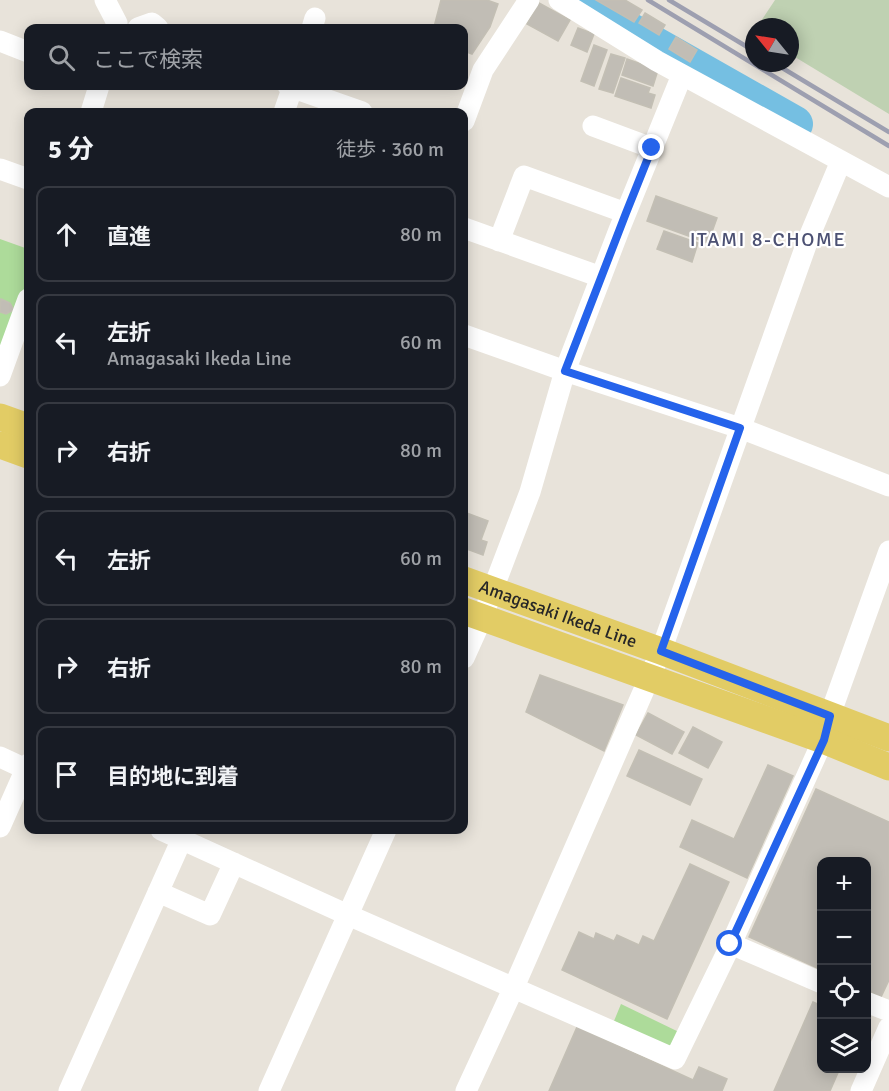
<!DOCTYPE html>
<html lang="ja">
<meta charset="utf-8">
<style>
body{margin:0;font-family:Signika,"Noto Sans JP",sans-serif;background:#242831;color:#f1f3f6}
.controls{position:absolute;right:18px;bottom:18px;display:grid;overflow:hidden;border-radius:12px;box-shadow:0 3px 15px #0003}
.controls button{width:54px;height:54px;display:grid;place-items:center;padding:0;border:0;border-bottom:2px solid #363941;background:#171b24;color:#f1f3f6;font:30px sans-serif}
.compass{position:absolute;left:745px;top:18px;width:54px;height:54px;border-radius:50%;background:#171b24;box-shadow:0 3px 15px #0003;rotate:300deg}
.stop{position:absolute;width:18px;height:18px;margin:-14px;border:4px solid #2563eb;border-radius:50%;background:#fff}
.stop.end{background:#2563eb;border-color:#fff;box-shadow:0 2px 6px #0008}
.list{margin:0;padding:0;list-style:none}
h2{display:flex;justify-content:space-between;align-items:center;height:78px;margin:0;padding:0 24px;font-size:26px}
h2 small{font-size:20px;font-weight:400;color:#9ea1a6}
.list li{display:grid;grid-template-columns:39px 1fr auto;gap:18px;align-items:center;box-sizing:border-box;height:96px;margin:0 12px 12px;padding:0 12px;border:2px solid #363941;border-radius:12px}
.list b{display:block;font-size:22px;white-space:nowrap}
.list p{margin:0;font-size:20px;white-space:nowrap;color:#9ea1a6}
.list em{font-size:20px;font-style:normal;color:#9ea1a6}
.icon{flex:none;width:33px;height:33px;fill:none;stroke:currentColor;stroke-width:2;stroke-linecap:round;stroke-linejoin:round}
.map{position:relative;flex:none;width:889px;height:1091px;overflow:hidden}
.search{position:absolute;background:#171b24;box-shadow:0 3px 15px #0003;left:24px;top:24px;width:444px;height:66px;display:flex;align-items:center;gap:15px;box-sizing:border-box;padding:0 21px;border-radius:12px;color:#9ea1a6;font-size:22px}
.panel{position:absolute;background:#171b24;box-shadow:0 3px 15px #0003;left:24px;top:108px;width:444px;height:726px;border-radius:12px}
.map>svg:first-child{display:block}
.green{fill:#addb9a}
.cemetery{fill:#bfd1b2}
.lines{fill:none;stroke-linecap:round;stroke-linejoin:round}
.river{stroke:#75bfe2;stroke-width:36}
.building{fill:#c1bdb5;stroke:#c3bfb4;stroke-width:1.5}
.minor{stroke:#fff;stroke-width:21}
.major{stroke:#e2cc65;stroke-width:27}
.rail{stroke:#9d9fb0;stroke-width:4.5}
.route{stroke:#2563eb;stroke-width:8}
.labels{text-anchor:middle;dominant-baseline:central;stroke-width:4.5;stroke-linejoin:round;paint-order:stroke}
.street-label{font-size:18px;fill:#272727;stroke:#fff}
.neighbourhood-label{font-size:20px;letter-spacing:1.5px;fill:#4c5173;stroke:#fff}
</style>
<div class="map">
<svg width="889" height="1091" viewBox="0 0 889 1091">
<rect width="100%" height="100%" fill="#e8e3da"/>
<path class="green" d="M 0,239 L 28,249 L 28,280 L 0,361 Z
M 621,1004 L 681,1033 L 669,1047 L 614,1021 Z"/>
<path class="cemetery" d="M 775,0 L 889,0 L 889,114 L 790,54 L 790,27 L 757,27 Z"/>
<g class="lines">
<path class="river" d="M 594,10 L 795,124"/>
</g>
<path class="building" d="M 441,0 L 487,0 L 498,4 L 490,27 L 472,54 L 464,51 L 464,28 L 438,28 L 434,27 Z
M 596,0 L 625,0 L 642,10 L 634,22 Z
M 539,3 L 570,20 L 558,41 L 527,24 Z
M 645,13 L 665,25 L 659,35 L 639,23 Z
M 578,28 L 594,34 L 587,52 L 571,45 Z
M 676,37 L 697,50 L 690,62 L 669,49 Z
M 594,45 L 607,50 L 594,86 L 581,81 Z
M 611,54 L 625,58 L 613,93 L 599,89 Z
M 627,59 L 658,70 L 653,86 L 622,75 Z
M 621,78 L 650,88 L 648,93 L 655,95 L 651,108 L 615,96 Z
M 656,196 L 717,218 L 708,243 L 647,221 Z
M 664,231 L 698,243 L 692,262 L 657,249 Z
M 1,299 L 10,303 L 14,310 L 6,314 L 0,312 Z
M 464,512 L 488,521 L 481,540 L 487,542 L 483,555 L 464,548 Z
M 540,675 L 623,705 L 604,751 L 526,712 Z
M 648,713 L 684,732 L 672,754 L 636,735 Z
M 693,727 L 722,742 L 708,768 L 679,753 Z
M 639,750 L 702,779 L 690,805 L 627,776 Z
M 768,765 L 793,776 L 747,878 L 680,847 L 692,820 L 734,839 Z
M 816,789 L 889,822 L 889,980 L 881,997 L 866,990 L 866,862 L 822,862 L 822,970 L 749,937 Z
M 690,864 L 729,882 L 667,1019 L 562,970 L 579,932 L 594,939 L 596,933 L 614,941 L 617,935 L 639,945 L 643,936 L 654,941 Z
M 813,1002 L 822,1006 L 822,1068 L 840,1068 L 830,1091 L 774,1091 Z
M 577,1027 L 693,1080 L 699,1067 L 727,1079 L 722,1091 L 549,1091 Z"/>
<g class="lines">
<path class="minor" d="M 105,0 L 117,23 L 115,28
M 559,0 L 657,61 L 889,187
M 138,28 L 152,23 L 158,28
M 312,28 L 315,18
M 0,41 L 28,52
M 288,86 L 362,112
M 91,112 L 99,86
M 284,112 L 293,86
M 464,121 L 483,70 L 529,0
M 593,126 L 652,148
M 0,169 L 28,179
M 464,228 L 601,277
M 499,241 L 524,176 L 626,213
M 464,335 L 565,371 L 740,428 L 889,486
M 0,376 L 28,299
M 464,658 L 482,618 L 530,492 L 565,371 L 619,230 L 682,75
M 0,757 L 28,770
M 0,827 L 28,764
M 161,830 L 348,915 L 675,1059 L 731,944 L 823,740 L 830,715 L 889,551
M 158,892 L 210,915 L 234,863
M 731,944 L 822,983
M 866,1002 L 889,1011
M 69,1091 L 186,830
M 269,1091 L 386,830
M 466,1091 L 514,987 L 661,651 L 809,237 L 841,161
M 861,1091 L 889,1027"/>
<g class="major">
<path d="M 0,417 L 28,427"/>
<path d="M 0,445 L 28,455"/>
<path id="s1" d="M 464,580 L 661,651 L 889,738"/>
<path d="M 464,611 L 823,740 L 889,767"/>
</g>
<path class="rail" d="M 648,0 L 889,146
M 669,0 L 754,51
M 774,63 L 889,132"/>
</g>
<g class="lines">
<path class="route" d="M 652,148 L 626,213 L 565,371 L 740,428 L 661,651 L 830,716 L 824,740 L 730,944"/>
</g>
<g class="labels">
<g class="street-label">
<text stroke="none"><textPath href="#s1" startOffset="100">Amagasaki Ikeda Line</textPath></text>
</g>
<g class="neighbourhood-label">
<text x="768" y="239">ITAMI 8-CHOME</text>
</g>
</g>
</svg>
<div class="controls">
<button>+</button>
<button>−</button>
<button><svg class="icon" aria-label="locate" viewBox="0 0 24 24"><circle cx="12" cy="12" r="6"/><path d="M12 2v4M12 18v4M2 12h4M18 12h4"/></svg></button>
<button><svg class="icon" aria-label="layers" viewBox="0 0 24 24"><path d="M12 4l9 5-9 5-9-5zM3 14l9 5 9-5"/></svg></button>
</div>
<svg class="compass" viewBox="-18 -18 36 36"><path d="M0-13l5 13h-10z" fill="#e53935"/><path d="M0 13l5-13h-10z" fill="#9ea1a6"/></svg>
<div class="stop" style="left:730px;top:944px"></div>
<div class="stop end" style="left:652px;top:148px"></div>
<div class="search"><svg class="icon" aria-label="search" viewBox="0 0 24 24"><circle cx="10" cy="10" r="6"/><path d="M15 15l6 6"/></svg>ここで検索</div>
<section class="panel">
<h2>5 分<small>徒歩 · 360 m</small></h2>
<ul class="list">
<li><svg class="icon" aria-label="ahead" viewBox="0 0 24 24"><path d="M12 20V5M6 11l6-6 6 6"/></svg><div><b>直進</b></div><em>80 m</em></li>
<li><svg class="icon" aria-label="left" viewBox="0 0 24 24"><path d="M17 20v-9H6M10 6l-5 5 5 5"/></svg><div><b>左折</b><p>Amagasaki Ikeda Line</p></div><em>60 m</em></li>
<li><svg class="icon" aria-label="right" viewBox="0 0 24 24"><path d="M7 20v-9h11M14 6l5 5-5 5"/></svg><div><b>右折</b></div><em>80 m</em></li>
<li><svg class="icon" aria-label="left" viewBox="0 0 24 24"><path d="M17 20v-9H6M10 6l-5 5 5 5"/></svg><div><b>左折</b></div><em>60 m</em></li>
<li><svg class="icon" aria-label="right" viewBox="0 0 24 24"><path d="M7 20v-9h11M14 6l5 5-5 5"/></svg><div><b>右折</b></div><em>80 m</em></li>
<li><svg class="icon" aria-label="arrive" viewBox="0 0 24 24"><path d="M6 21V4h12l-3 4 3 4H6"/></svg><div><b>目的地に到着</b></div></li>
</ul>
</section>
</div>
